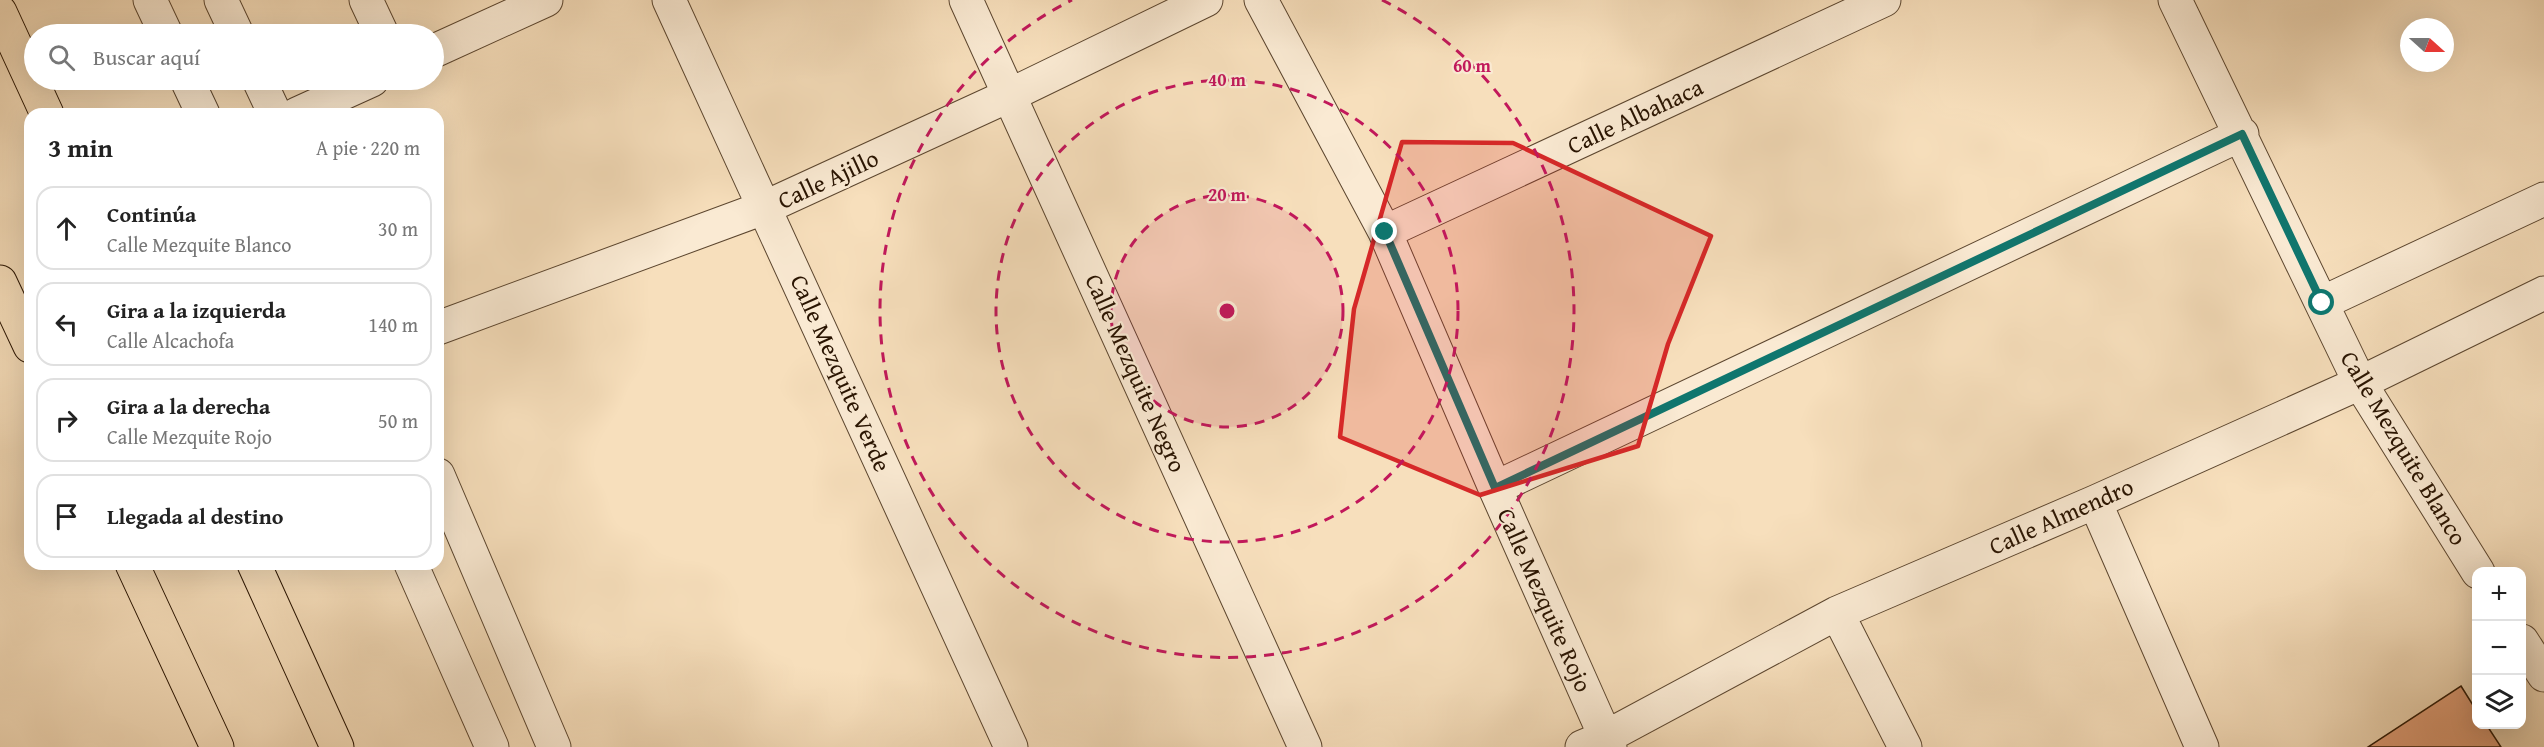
<!DOCTYPE html>
<html lang="es">
<meta charset="utf-8">
<style>
body{margin:0;font-family:"Gentium Book Plus",serif;background:#f6f6f6;color:#222}
.controls{position:absolute;right:18px;bottom:18px;display:grid;overflow:hidden;border-radius:12px;box-shadow:0 6px 24px #0002}
.controls button{width:54px;height:54px;display:grid;place-items:center;padding:0;border:0;border-bottom:2px solid #e0e0e0;background:#fff;color:#222;font:30px sans-serif}
.compass{position:absolute;left:2400px;top:18px;width:54px;height:54px;border-radius:50%;background:#fff;box-shadow:0 6px 24px #0002;rotate:111deg}
.stop{position:absolute;width:18px;height:18px;margin:-14px;border:4px solid #0f766e;border-radius:50%;background:#fff}
.stop.end{background:#0f766e;border-color:#fff;box-shadow:0 2px 6px #0008}
.list{margin:0;padding:0;list-style:none}
h2{display:flex;justify-content:space-between;align-items:center;height:78px;margin:0;padding:0 24px;font-size:26px}
h2 small{font-size:20px;font-weight:400;color:#767676}
.list li{display:grid;grid-template-columns:39px 1fr auto;gap:18px;align-items:center;box-sizing:border-box;height:84px;margin:0 12px 12px;padding:0 12px;border:2px solid #e0e0e0;border-radius:18px}
.list b{display:block;font-size:22px;white-space:nowrap}
.list p{margin:0;font-size:20px;white-space:nowrap;color:#767676}
.list em{font-size:20px;font-style:normal;color:#767676}
.icon{flex:none;width:33px;height:33px;fill:none;stroke:currentColor;stroke-width:2;stroke-linecap:round;stroke-linejoin:round}
.map{position:relative;flex:none;width:2544px;height:747px;overflow:hidden}
.search{position:absolute;background:#fff;box-shadow:0 6px 24px #0002;left:24px;top:24px;width:420px;height:66px;display:flex;align-items:center;gap:15px;box-sizing:border-box;padding:0 21px;border-radius:33px;color:#767676;font-size:22px}
.panel{position:absolute;background:#fff;box-shadow:0 6px 24px #0002;left:24px;top:108px;width:420px;height:462px;border-radius:18px}
.map>svg:first-child{display:block}
.building{fill:#e4a07a;stroke:#281300;stroke-width:1.5}
.lines{fill:none;stroke-linecap:round;stroke-linejoin:round}
.minor-casing{stroke:#5c462f;stroke-width:35}
.major-casing{stroke:#281300;stroke-width:35}
.minor{stroke:#faead3;stroke-width:33}
.major{stroke:#f7dfbc;stroke-width:33}
.route{stroke:#0f766e;stroke-width:8}
.marked{fill:#d62828;fill-opacity:0.2;stroke:#d62828;stroke-width:4.5;stroke-linejoin:round}
.ring{fill:none;stroke:#c2185b;stroke-width:3;stroke-dasharray:10 8}
.labels{text-anchor:middle;dominant-baseline:central;stroke-width:4.5;stroke-linejoin:round;paint-order:stroke}
.street-label{font-size:24px;fill:#281300;stroke:#faead3}
.centre{fill:#c2185b;stroke:#faead3;stroke-width:3}
.ring-label{font-size:18px;text-anchor:middle;font-weight:bold;fill:#c2185b;stroke:#faead3;stroke-width:4.5;stroke-linejoin:round;paint-order:stroke}
</style>
<div class="map">
<svg width="2544" height="747" viewBox="0 0 2544 747">
<rect width="100%" height="100%" fill="#f7dfbc"/>
<filter id="stains"><feTurbulence type="fractalNoise" baseFrequency=".00333" numOctaves="4"/><feColorMatrix values="0 0 0 0 .2 0 0 0 0 .09 0 0 0 0 .02 0 0 0 .5 -.17"/></filter>
<radialGradient id="worn" r=".72"><stop offset=".6" stop-color="#630" stop-opacity="0"/><stop offset="1" stop-color="#630" stop-opacity=".3"/></radialGradient>
<path class="building" d="M 2461,686 L 2476,710 L 2476,724 L 2486,724 L 2501,747 L 2368,747 Z"/>
<g class="lines">
<defs>
<path id="minor" d="M 150,0 L 166,34
M 221,0 L 237,34
M 366,0 L 382,34
M 669,0 L 1011,747
M 966,0 L 1305,747
M 1261,0 L 1385,232 L 1495,488 L 1610,747
M 2175,0 L 2360,383 L 2478,572
M 434,51 L 546,0
M 187,80 L 203,114
M 259,80 L 275,114
M 297,114 L 372,80
M 1385,232 L 1884,0
M 2322,303 L 2544,199
M 438,328 L 766,207 L 1010,95 L 1206,0
M 438,475 L 554,747
M 1495,488 L 2242,134
M 2095,502 L 2202,747
M 411,564 L 492,747
M 1837,613 L 1905,747
M 2522,641 L 2544,675
M 1582,747 L 1606,737 L 1837,613 L 2095,502 L 2360,383 L 2544,293"/>
<path id="major" d="M 0,12 L 47,114
M 0,282 L 30,346
M 132,564 L 217,747
M 254,564 L 337,747"/>
</defs>
<use href="#minor" class="minor-casing"/>
<use href="#major" class="major-casing"/>
<use href="#minor" class="minor"/>
<use href="#major" class="major"/>
</g>
<g class="lines">
<path class="route" d="M 1385,232 L 1495,488 L 2242,134 L 2322,303"/>
</g>
<path class="marked" d="M 1402,142 L 1513,143 L 1711,236 L 1668,344 L 1638,446 L 1480,495 L 1340,437 L 1354,309 Z"/>
<circle cx="1227" cy="311" r="116" fill="#c2185b" fill-opacity=".12"/>
<g class="ring">
<circle cx="1227" cy="311" r="116"/>
<circle cx="1227" cy="311" r="231"/>
<path d="M1382 0A347 347 0 1 1 1072 0"/>
</g>
<g class="labels">
<g class="street-label">
<text transform="translate(1635 116) rotate(-25)">Calle Albahaca</text>
<text transform="translate(828 179) rotate(-25)">Calle Ajillo</text>
<text transform="translate(841 373) rotate(66)">Calle Mezquite Verde</text>
<text transform="translate(1136 373) rotate(66)">Calle Mezquite Negro</text>
<text transform="translate(2404 448) rotate(59)">Calle Mezquite Blanco</text>
<text transform="translate(2061 516) rotate(-24)">Calle Almendro</text>
<text transform="translate(1545 600) rotate(66)">Calle Mezquite Rojo</text>
</g>
</g>
<circle cx="1227" cy="311" r="9" class="centre"/>
<g class="ring-label">
<text x="1472" y="72">60 m</text>
<text x="1227" y="86">40 m</text>
<text x="1227" y="201">20 m</text>
</g>
<rect width="100%" height="100%" filter="url(#stains)"/>
<rect width="100%" height="100%" fill="url(#worn)"/>
</svg>
<div class="controls">
<button>+</button>
<button>−</button>
<button><svg class="icon" aria-label="layers" viewBox="0 0 24 24"><path d="M12 4l9 5-9 5-9-5zM3 14l9 5 9-5"/></svg></button>
</div>
<svg class="compass" viewBox="-18 -18 36 36"><path d="M0-13l5 13h-10z" fill="#e53935"/><path d="M0 13l5-13h-10z" fill="#767676"/></svg>
<div class="stop" style="left:2322px;top:303px"></div>
<div class="stop end" style="left:1385px;top:232px"></div>
<div class="search"><svg class="icon" aria-label="search" viewBox="0 0 24 24"><circle cx="10" cy="10" r="6"/><path d="M15 15l6 6"/></svg>Buscar aquí</div>
<section class="panel">
<h2>3 min<small>A pie · 220 m</small></h2>
<ul class="list">
<li><svg class="icon" aria-label="ahead" viewBox="0 0 24 24"><path d="M12 20V5M6 11l6-6 6 6"/></svg><div><b>Continúa</b><p>Calle Mezquite Blanco</p></div><em>30 m</em></li>
<li><svg class="icon" aria-label="left" viewBox="0 0 24 24"><path d="M17 20v-9H6M10 6l-5 5 5 5"/></svg><div><b>Gira a la izquierda</b><p>Calle Alcachofa</p></div><em>140 m</em></li>
<li><svg class="icon" aria-label="right" viewBox="0 0 24 24"><path d="M7 20v-9h11M14 6l5 5-5 5"/></svg><div><b>Gira a la derecha</b><p>Calle Mezquite Rojo</p></div><em>50 m</em></li>
<li><svg class="icon" aria-label="arrive" viewBox="0 0 24 24"><path d="M6 21V4h12l-3 4 3 4H6"/></svg><div><b>Llegada al destino</b></div></li>
</ul>
</section>
</div>
